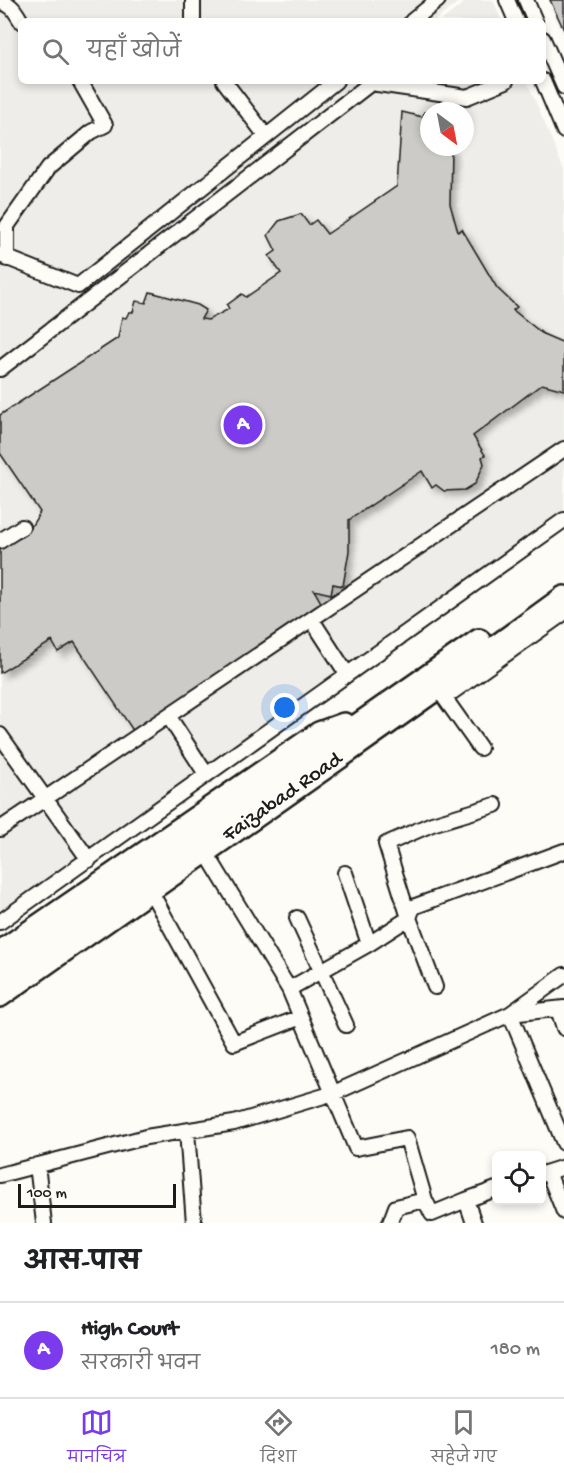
<!DOCTYPE html>
<html lang="hi">
<meta charset="utf-8">
<style>
body{margin:0;font-family:"Gochi Hand","Playpen Sans Deva",sans-serif;background:#f6f6f6;color:#202124}
.controls{position:absolute;right:18px;bottom:18px;display:grid;overflow:hidden;border-radius:9px;box-shadow:0 3px 9px #0003}
.controls button{width:54px;height:54px;display:grid;place-items:center;padding:0;border:0;border-bottom:2px solid #e0e0e0;background:#fff;color:#202124;font:30px sans-serif}
.compass{position:absolute;left:420px;top:102px;width:54px;height:54px;border-radius:50%;background:#fff;box-shadow:0 3px 9px #0003;rotate:148deg}
.scale{position:absolute;left:18px;bottom:15px;width:158px;box-sizing:border-box;padding-left:6px;border:3px solid #1c1c1c;border-top:0;font-size:16px;line-height:21px;white-space:nowrap;color:#1c1c1c;-webkit-text-stroke:4px #fdfcf7;paint-order:stroke}
.you{position:absolute;left:285px;top:708px;width:21px;height:21px;margin:-15px;border:4px solid #fff;border-radius:50%;background:#1a73e8;box-shadow:0 0 0 9px #1a73e833}
.badge{display:grid;place-items:center;width:39px;height:39px;border-radius:50%;background:#7c3aed;color:#fff;font-size:20px;font-weight:700}
.pin{position:absolute;translate:-50% -50%;border:3px solid #fff;box-shadow:0 2px 6px #0006}
.list{margin:0;padding:0;list-style:none}
h2{display:flex;justify-content:space-between;align-items:center;height:78px;margin:0;padding:0 24px;font-size:26px}
h2 small{font-size:20px;font-weight:400;color:#757577}
.list li{display:grid;grid-template-columns:39px 1fr auto;gap:18px;align-items:center;box-sizing:border-box;height:96px;padding:0 24px;border-top:2px solid #e0e0e0}
.list b{display:block;font-size:22px;white-space:nowrap}
.list p{margin:0;font-size:20px;white-space:nowrap;color:#757577}
.list em{font-size:20px;font-style:normal;color:#757577}
.icon{flex:none;width:33px;height:33px;fill:none;stroke:currentColor;stroke-width:2;stroke-linecap:round;stroke-linejoin:round}
.map{position:relative;flex:none;width:564px;height:1223px;overflow:hidden}
.search{position:absolute;background:#fff;box-shadow:0 3px 9px #0003;left:18px;right:18px;top:18px;height:66px;display:flex;align-items:center;gap:15px;box-sizing:border-box;padding:0 21px;border-radius:9px;color:#757577;font-size:22px}
.sheet{height:174px;background:#fff}
nav{display:flex;justify-content:space-around;align-items:center;box-sizing:border-box;height:84px;border-top:2px solid #e0e0e0;background:#fff;font-size:16px;color:#757577}
nav a{display:grid;justify-items:center;gap:3px}
nav .on{color:#7c3aed}
.map>svg:first-child{display:block}
.built{fill:#eeede9;fill-rule:evenodd}
.building{fill:#cccbc8;stroke:#1c1c1c;stroke-width:1.5;filter:url(#shadow)}
.lines{fill:none;stroke-linecap:round;stroke-linejoin:round}
.minor-casing{stroke:#1c1c1c;stroke-width:18}
.highway-casing{stroke:#1c1c1c;stroke-width:26}
.minor{stroke:#fdfcf7;stroke-width:14}
.highway{stroke:#fdfcf7;stroke-width:21}
.labels{text-anchor:middle;dominant-baseline:central;stroke-width:4.5;stroke-linejoin:round;paint-order:stroke}
.street-label{font-size:22px;fill:#1c1c1c;stroke:#fdfcf7}
</style>
<div class="map">
<svg width="564" height="1223" viewBox="0 0 564 1223">
<defs>
<filter id="shadow"><feDropShadow dx="5" dy="5" stdDeviation="3" flood-color="#0004"/></filter>
</defs>
<rect width="100%" height="100%" fill="#fdfcf7"/>
<filter id="ink" filterUnits="userSpaceOnUse"><feTurbulence type="fractalNoise" baseFrequency=".0167" numOctaves="2"/><feDisplacementMap in="SourceGraphic" scale="12" xChannelSelector="R" yChannelSelector="G"/><feConvolveMatrix kernelMatrix="1 2 1 2 8 2 1 2 1" color-interpolation-filters="sRGB"/></filter>
<g filter="url(#ink)">
<path class="built" d="M 0,0 L 461,0 L 434,21 L 21,21 L 21,81 L 357,81 L 0,360 Z
M 468,0 L 493,0 L 502,21 L 441,21 Z
M 365,81 L 527,81 L 564,170 L 564,510 L 0,913 L 0,366 ZM 429,111 L 465,111 L 465,147 L 429,147 Z"/>
<path class="building" d="M 550,0 L 564,0 L 564,30 Z
M 402,112 L 423,117 L 424,112 L 429,113 L 429,147 L 451,147 L 450,204 L 458,232 L 462,229 L 497,288 L 517,307 L 513,310 L 543,334 L 564,343 L 564,390 L 542,384 L 473,436 L 485,455 L 482,457 L 484,464 L 475,484 L 465,490 L 444,491 L 436,485 L 432,488 L 422,471 L 349,520 L 349,551 L 343,586 L 333,584 L 331,594 L 314,590 L 323,606 L 134,732 L 74,642 L 58,652 L 52,641 L 0,673 L 0,550 L 28,532 L 40,512 L 0,453 L 0,415 L 118,338 L 122,317 L 126,318 L 129,312 L 133,312 L 136,301 L 146,303 L 150,292 L 198,305 L 206,310 L 201,319 L 208,320 L 229,309 L 227,305 L 242,294 L 246,297 L 281,273 L 269,256 L 276,251 L 268,235 L 279,221 L 301,214 L 309,225 L 316,220 L 327,234 L 397,186 Z"/>
<g class="lines">
<defs>
<path id="minor" d="M 193,0 L 193,21
M 507,0 L 516,21
M 526,0 L 535,21
M 0,2 C 12,4 15,11 21,21
M 412,21 L 438,0
M 543,39 L 564,87
M 224,81 L 266,136
M 543,81 L 564,131
M 0,255 L 78,286 L 336,81
M 7,259 L 7,226 L 48,168 L 91,132 L 105,125 L 80,81
M 0,369 L 371,83 L 467,97 L 506,81
M 0,541 L 22,527
M 312,620 L 347,674
M 433,692 L 451,693 L 564,613
M 441,693 L 480,748
M 169,717 L 206,774
M 0,735 L 89,860
M 0,829 L 564,449
M 205,851 L 289,989 L 356,1148 L 407,1138 L 425,1200 L 396,1207 L 390,1223
M 345,873 L 369,944
M 150,890 L 234,1043 L 301,1017
M 297,918 L 346,1025
M 0,922 L 564,520
M 435,987 L 409,918 L 413,907 L 564,851
M 289,989 L 369,944 L 409,918 L 386,844 L 432,824 L 495,805
M 564,1008 L 510,1014 L 564,1143
M 558,1009 L 564,1028
M 187,1131 L 194,1223
M 37,1165 L 44,1223
M 548,1172 L 564,1212
M 542,1174 L 564,1167
M 0,1175 L 146,1137 L 234,1123 L 334,1093 L 510,1014 L 564,975
M 425,1200 L 432,1214 L 466,1200 L 474,1223
M 466,1200 L 496,1189"/>
<path id="highway" d="M 0,952 L 319,733 L 344,724
M 0,975 L 479,640
M 0,996 C 188,863 378,733 564,597"/>
</defs>
<use href="#minor" class="minor-casing"/>
<use href="#highway" class="highway-casing"/>
<use href="#minor" class="minor"/>
<use href="#highway" class="highway"/>
</g>
</g>
<g class="labels">
<g class="street-label">
<text transform="translate(283 798) rotate(-35)">Faizabad Road</text>
</g>
</g>
</svg>
<div class="controls">
<button><svg class="icon" aria-label="locate" viewBox="0 0 24 24"><circle cx="12" cy="12" r="6"/><path d="M12 2v4M12 18v4M2 12h4M18 12h4"/></svg></button>
</div>
<svg class="compass" viewBox="-18 -18 36 36"><path d="M0-13l5 13h-10z" fill="#e53935"/><path d="M0 13l5-13h-10z" fill="#757577"/></svg>
<div class="scale">100 m</div>
<div class="you"></div>
<div class="pin badge" style="left:243px;top:425px">A</div>
<div class="search"><svg class="icon" aria-label="search" viewBox="0 0 24 24"><circle cx="10" cy="10" r="6"/><path d="M15 15l6 6"/></svg>यहाँ खोजें</div>
</div>
<section class="sheet">
<h2>आस-पास<small></small></h2>
<ul class="list">
<li><span class="badge">A</span><div><b>High Court</b><p>सरकारी भवन</p></div><em>180 m</em></li>
</ul>
</section>
<nav>
<a class="on"><svg class="icon" aria-label="map" viewBox="0 0 24 24"><path d="M3 6l6-2 6 2 6-2v14l-6 2-6-2-6 2zM9 4v14M15 6v14"/></svg>मानचित्र</a>
<a><svg class="icon" aria-label="directions" viewBox="0 0 24 24"><path d="M12 3l9 9-9 9-9-9zM9 14v-3h6M13 9l2 2-2 2"/></svg>दिशा</a>
<a><svg class="icon" aria-label="saved" viewBox="0 0 24 24"><path d="M7 4h10v16l-5-4-5 4z"/></svg>सहेजे गए</a>
</nav>
